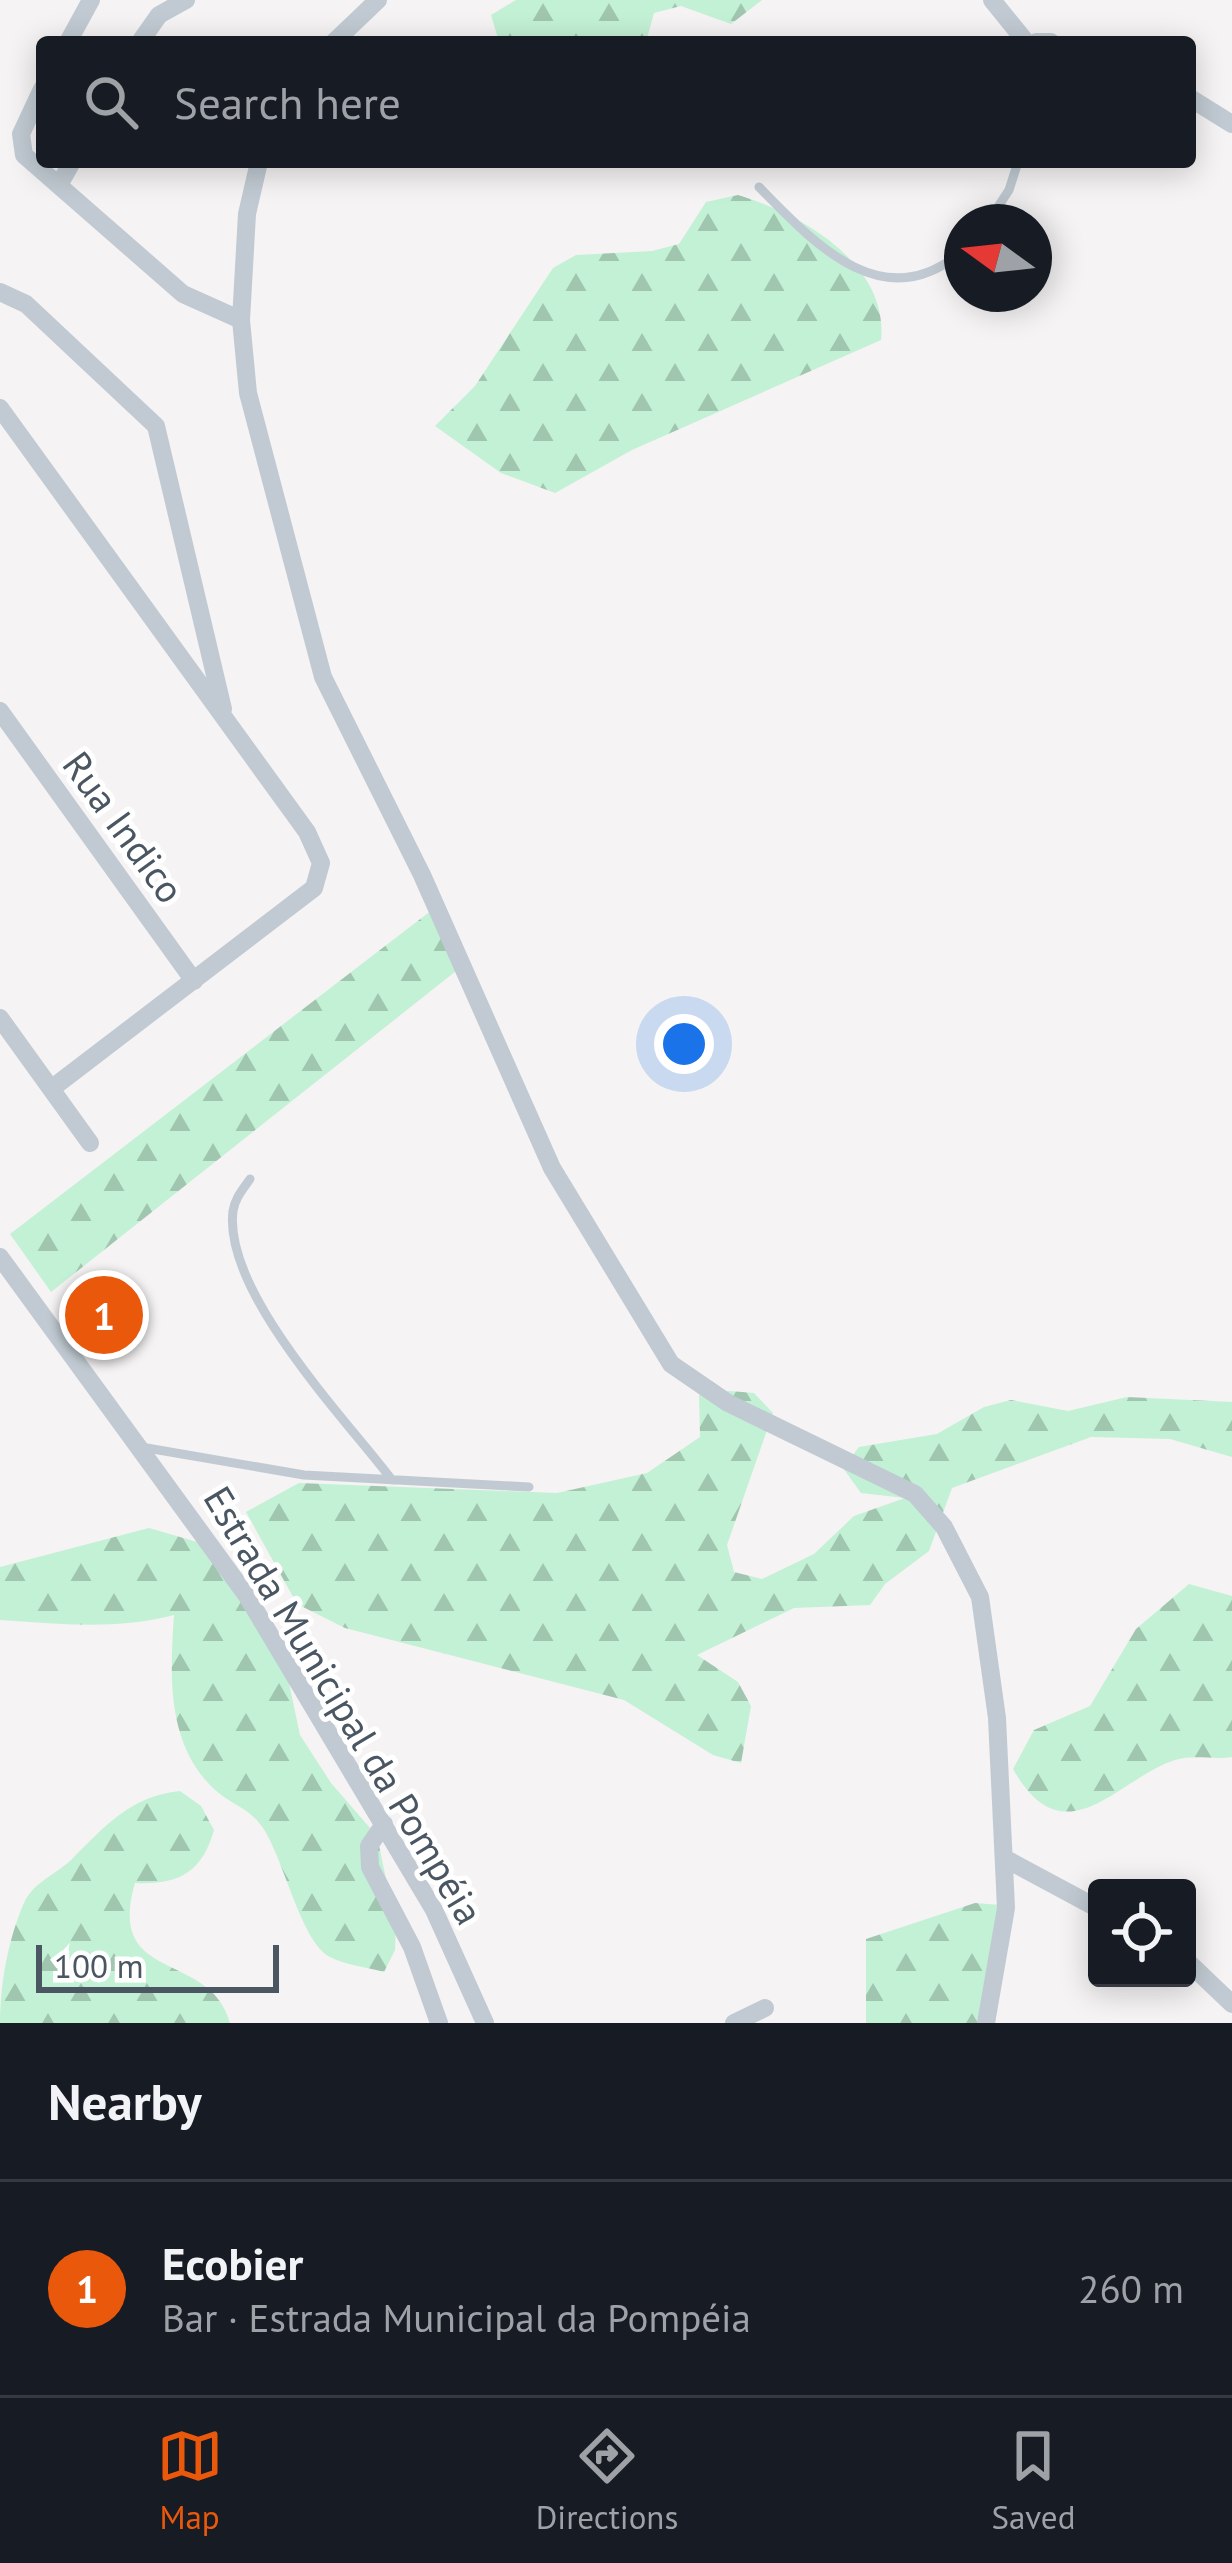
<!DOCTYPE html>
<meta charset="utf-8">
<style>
body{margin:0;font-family:"PT Sans",sans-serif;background:#20242c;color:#f1f3f6}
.controls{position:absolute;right:36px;bottom:36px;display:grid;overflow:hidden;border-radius:12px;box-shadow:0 6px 30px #0003}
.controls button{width:108px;height:108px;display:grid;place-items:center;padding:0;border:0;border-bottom:3px solid #363941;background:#171b24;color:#f1f3f6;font:60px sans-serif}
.compass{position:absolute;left:944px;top:204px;width:108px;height:108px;border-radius:50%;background:#171b24;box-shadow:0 6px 30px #0003;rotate:285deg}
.scale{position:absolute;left:36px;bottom:30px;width:243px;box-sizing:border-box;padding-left:12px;border:6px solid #4a5661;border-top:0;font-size:33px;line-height:42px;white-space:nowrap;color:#4a5661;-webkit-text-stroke:9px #fff;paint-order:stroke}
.you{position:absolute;left:684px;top:1044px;width:42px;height:42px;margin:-30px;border:9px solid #fff;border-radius:50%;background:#1a73e8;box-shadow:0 0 0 18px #1a73e833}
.badge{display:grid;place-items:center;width:78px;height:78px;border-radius:50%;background:#ea580c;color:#fff;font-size:39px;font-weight:700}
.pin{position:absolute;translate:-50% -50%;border:6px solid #fff;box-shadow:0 3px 12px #0006}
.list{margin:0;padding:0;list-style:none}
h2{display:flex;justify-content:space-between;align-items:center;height:156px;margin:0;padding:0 48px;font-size:51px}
h2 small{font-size:39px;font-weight:400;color:#9ea1a6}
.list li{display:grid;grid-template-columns:78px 1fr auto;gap:36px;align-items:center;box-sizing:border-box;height:216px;padding:0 48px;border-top:3px solid #363941}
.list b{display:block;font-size:45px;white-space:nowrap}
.list p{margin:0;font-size:39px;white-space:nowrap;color:#9ea1a6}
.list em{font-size:39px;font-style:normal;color:#9ea1a6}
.icon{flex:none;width:66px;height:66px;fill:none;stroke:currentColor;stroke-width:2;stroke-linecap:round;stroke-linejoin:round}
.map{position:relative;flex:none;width:1232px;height:2023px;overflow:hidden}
.search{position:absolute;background:#171b24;box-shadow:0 6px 30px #0003;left:36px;right:36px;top:36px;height:132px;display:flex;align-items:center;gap:30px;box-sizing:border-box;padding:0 42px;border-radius:12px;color:#9ea1a6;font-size:45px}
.sheet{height:372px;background:#171b24}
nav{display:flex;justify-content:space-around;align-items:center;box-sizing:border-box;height:168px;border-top:3px solid #363941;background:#171b24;font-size:33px;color:#9ea1a6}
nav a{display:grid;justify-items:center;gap:6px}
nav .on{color:#ea580c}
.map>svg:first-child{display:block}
.forest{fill:url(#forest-firs)}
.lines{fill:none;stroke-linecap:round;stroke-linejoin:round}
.service{stroke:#c1cad2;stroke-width:9}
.minor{stroke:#c1cad2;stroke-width:18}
.labels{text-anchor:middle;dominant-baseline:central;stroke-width:10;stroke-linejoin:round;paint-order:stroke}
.street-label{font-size:39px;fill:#4a5661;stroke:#fff}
</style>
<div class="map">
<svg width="1232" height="2023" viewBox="0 0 1232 2023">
<defs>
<pattern id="forest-firs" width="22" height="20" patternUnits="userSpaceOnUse" patternTransform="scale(3)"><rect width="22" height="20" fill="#c3f1d5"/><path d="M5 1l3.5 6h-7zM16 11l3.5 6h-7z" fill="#a0c6b0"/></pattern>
</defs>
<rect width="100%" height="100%" fill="#f5f3f3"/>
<path class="forest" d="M 516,0 L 762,0 L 731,24 L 681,6 L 654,13 L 646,42 L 499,42 L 491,15 Z
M 738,195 C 801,214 889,264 881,340 L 632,450 L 555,493 L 501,473 L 435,426 L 475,386 L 553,268 L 576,255 L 652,251 L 679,244 L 706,202 Z
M 432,910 L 456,971 L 51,1292 L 10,1234 Z
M 730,1391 L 754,1393 L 773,1413 L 727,1545 L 734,1572 L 762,1579 L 814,1554 L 854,1516 L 905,1498 L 861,1493 L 843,1468 L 859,1447 L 937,1434 L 984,1407 L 1011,1400 L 1068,1411 L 1127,1397 L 1232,1402 L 1232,1457 L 1170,1439 L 1091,1437 L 952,1488 L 929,1551 L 885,1584 L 870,1605 L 794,1608 L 697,1655 L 738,1682 L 751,1706 L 741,1763 L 713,1755 L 624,1700 L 345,1628 L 297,1604 L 246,1512 L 299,1483 L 557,1493 L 647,1473 L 700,1437 L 699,1395 Z
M 149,1528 L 204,1544 L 283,1655 L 300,1735 L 331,1783 L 377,1836 L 396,1926 L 395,1950 L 384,1972 C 367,1967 345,1965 330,1957 C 301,1942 284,1859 263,1828 C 249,1807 231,1805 214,1789 C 166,1743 170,1675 174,1615 C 119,1630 57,1624 0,1620 L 0,1567 Z
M 1189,1584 L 1232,1596 L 1232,1757 C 1214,1760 1193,1754 1175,1760 C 1118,1778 1065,1861 1013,1769 L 1034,1730 L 1090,1706 L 1136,1629 Z
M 180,1791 L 201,1806 L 214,1830 C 202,1873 178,1885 135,1883 C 105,1985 210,1949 230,2023 L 0,2023 C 0,1985 8,1939 24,1903 C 34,1881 56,1875 72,1859 C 105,1826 131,1796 180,1791 Z
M 975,1903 L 1000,1905 L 984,2023 L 866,2023 L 866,1939 Z"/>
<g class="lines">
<path class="service" d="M 759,187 C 812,241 883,320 962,251
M 988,222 L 1009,190 L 1018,162
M 250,1179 C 243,1189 235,1198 233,1211 C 223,1292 345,1418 392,1480
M 141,1447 L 304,1475 L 529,1487"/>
<path class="minor" d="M 992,0 L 1026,42
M 68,42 L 91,0
M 140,42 L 159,15 L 186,0
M 334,42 L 378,0
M 1036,42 L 1051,42
M 42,89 L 21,134 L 24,155 L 183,294 L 241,320
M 1190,98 L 1232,124
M 259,162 L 247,214 L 241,320 L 248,393 L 323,677 L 422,875 L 552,1168 L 671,1364 L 728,1403 L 915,1494 L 944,1527 L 980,1597 L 997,1718 L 1006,1908 L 986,2023
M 59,185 L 72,162
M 0,292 L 26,304 L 156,426 L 223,709
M 0,408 L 307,832 L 321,863 L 314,888 L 51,1089
M 0,711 L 194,981
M 0,1018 L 90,1143
M 0,1257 L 247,1596 L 434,1910 L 485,2023
M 384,1824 L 369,1846 L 370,1867 L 412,1947 L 439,2023
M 1004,1858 L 1097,1908
M 1187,1961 L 1232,2004
M 734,2023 L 765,2008"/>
</g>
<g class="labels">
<g class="street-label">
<text transform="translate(124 827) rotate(54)">Rua Indico</text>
<text transform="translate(344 1705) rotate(59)">Estrada Municipal da Pompéia</text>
</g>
</g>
</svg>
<div class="controls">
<button><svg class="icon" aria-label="locate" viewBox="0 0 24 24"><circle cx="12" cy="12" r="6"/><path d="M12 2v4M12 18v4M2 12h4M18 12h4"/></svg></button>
</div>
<svg class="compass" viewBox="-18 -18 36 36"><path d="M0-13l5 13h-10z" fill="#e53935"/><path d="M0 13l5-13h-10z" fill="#9ea1a6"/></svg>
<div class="scale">100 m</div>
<div class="you"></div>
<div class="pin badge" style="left:104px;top:1315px">1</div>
<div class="search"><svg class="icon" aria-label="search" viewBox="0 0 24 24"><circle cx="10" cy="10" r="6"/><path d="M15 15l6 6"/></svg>Search here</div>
</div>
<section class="sheet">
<h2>Nearby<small></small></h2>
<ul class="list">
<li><span class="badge">1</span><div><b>Ecobier</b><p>Bar · Estrada Municipal da Pompéia</p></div><em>260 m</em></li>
</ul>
</section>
<nav>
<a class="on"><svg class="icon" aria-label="map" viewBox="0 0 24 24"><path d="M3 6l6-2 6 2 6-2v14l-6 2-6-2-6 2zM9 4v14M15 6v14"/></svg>Map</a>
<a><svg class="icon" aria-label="directions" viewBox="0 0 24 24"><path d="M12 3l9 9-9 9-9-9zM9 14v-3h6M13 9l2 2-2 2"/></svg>Directions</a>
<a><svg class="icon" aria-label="saved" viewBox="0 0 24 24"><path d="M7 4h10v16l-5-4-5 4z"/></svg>Saved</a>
</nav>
